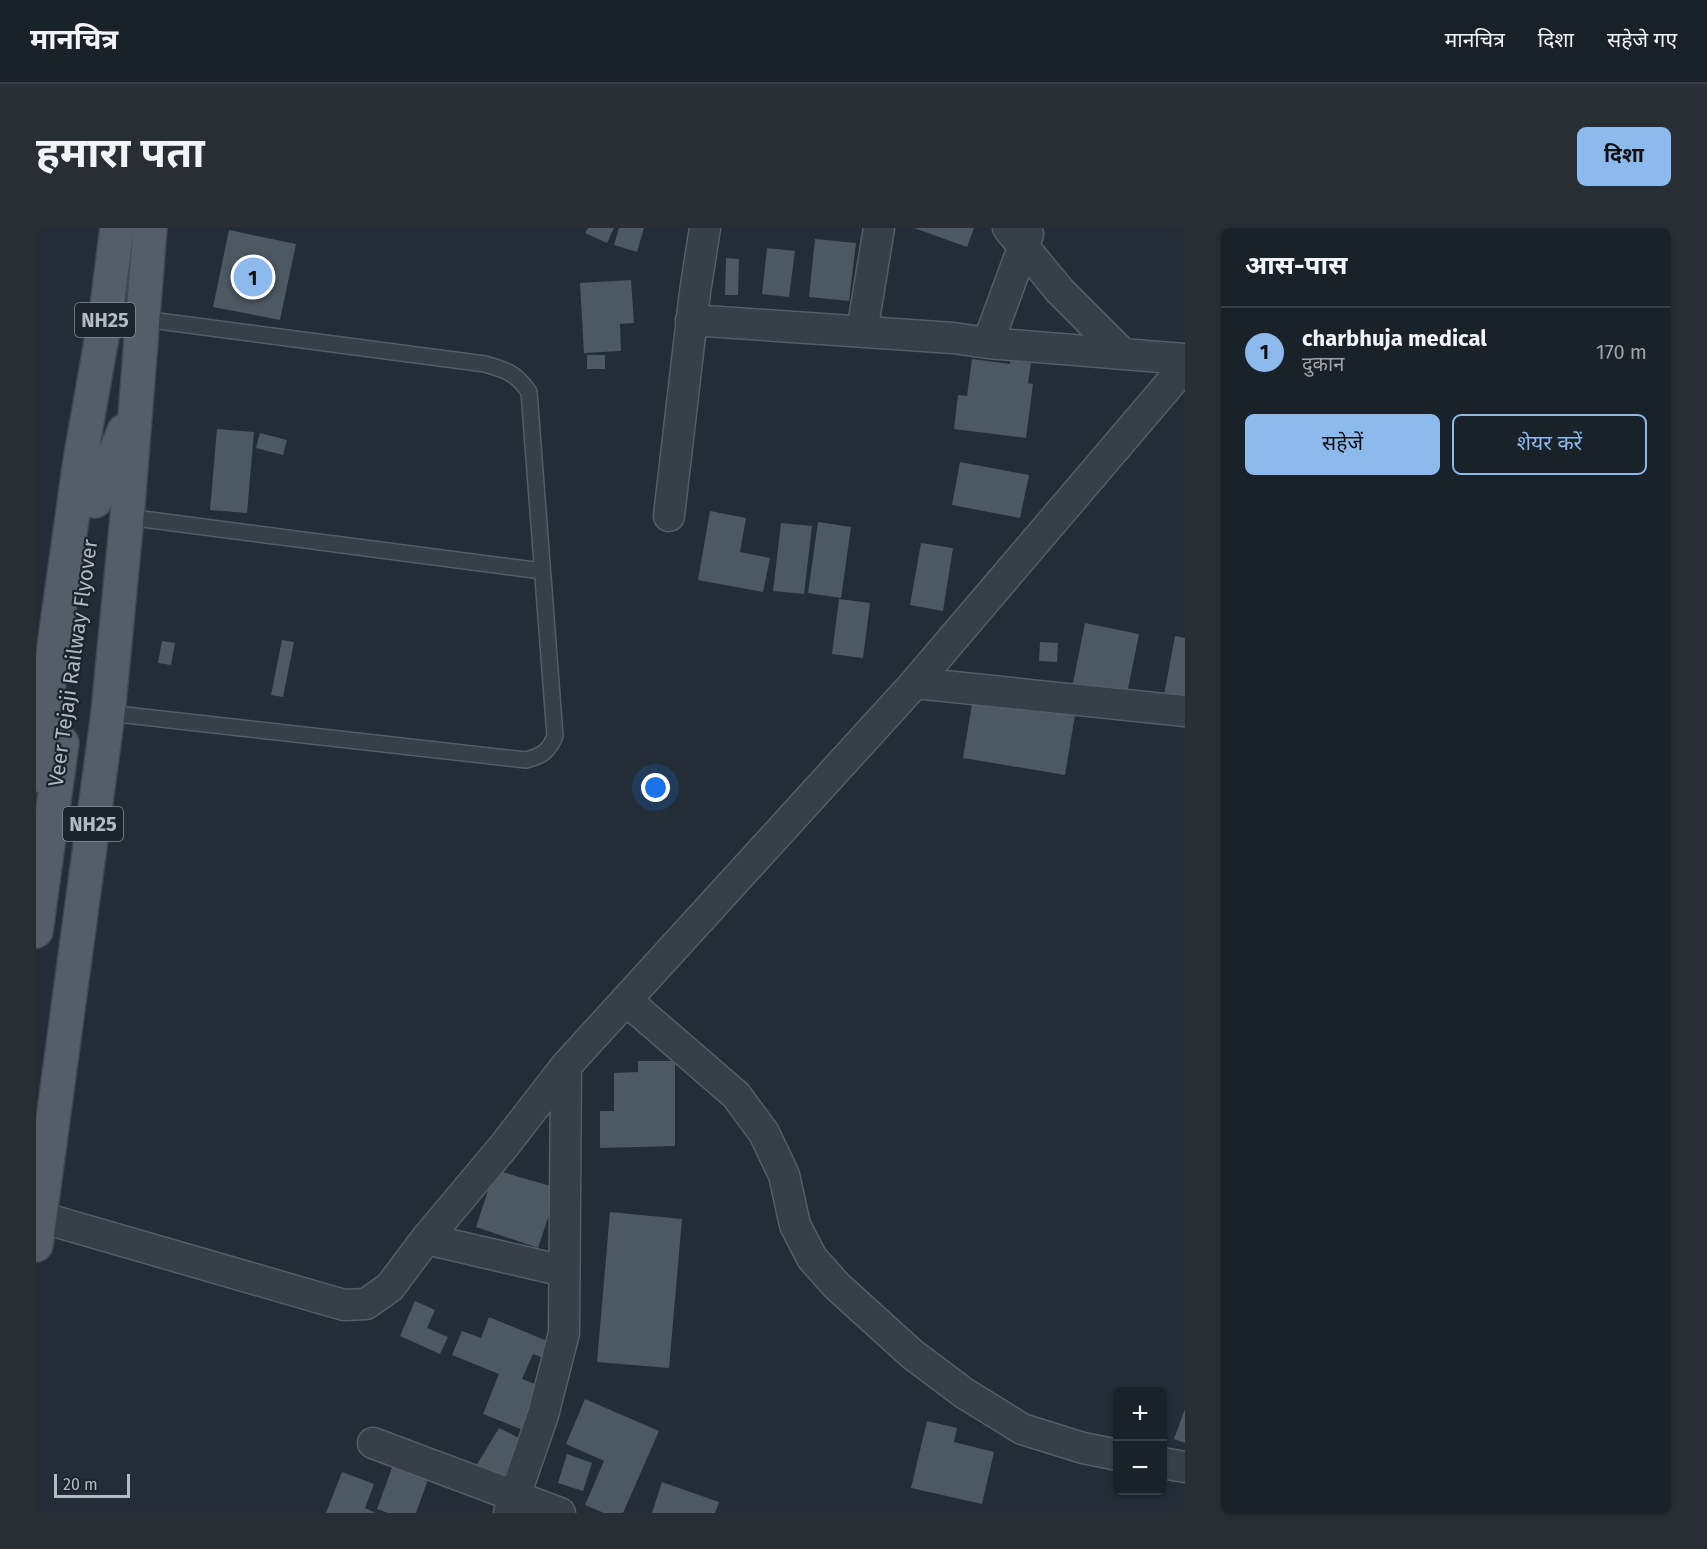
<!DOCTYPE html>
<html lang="hi">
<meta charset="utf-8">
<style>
body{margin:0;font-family:"Fira Sans","Noto Sans Devanagari",sans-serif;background:#272f35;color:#f1f3f6}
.controls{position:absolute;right:18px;bottom:18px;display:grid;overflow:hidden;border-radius:9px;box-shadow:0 2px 4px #0004}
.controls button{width:54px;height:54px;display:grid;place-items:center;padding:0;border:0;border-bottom:2px solid #383f46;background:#1a2229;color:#f1f3f6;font:30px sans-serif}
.scale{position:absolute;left:18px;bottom:15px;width:76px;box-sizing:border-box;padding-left:6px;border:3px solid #b2bac4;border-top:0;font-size:16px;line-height:21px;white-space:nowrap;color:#b2bac4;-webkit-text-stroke:4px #1c242c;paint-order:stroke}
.you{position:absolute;left:620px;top:560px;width:21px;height:21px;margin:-15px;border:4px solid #fff;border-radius:50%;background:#1a73e8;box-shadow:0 0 0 9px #1a73e833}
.badge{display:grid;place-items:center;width:39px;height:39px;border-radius:50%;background:#8dbaed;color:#111;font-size:20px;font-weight:700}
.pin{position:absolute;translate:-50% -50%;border:3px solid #fff;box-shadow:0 2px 6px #0006}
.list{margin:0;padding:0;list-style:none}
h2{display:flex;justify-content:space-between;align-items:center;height:78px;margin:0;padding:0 24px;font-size:26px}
h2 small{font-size:20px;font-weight:400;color:#9fa4a8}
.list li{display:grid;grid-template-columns:39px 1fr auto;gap:18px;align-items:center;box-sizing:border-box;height:90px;padding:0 24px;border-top:2px solid #383f46}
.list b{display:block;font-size:22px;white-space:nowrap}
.list p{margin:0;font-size:20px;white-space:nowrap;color:#9fa4a8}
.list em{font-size:20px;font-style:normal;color:#9fa4a8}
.actions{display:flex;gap:12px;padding:18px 24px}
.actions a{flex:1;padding:14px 0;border:2px solid #8dbaed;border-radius:9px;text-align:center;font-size:21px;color:#8dbaed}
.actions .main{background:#8dbaed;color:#111}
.map{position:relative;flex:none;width:1149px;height:1285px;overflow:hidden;border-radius:9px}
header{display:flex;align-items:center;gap:36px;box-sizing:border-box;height:84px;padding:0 30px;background:#1a2229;border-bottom:2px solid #383f46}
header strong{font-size:28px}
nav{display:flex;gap:33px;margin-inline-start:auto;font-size:21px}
.intro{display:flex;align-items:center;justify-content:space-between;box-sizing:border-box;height:144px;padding:0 36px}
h1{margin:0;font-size:42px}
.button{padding:15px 27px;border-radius:9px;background:#8dbaed;color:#111;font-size:21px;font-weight:700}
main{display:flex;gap:36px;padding:0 36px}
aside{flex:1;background:#1a2229;border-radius:9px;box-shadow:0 2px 4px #0004}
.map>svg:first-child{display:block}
.building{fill:#4c5862}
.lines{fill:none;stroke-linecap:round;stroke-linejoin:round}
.service-casing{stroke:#555d65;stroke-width:18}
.minor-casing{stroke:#555d65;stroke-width:33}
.primary-casing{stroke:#404851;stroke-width:36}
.service{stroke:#373f48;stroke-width:15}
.minor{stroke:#373f48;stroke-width:30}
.primary{stroke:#555e68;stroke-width:33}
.labels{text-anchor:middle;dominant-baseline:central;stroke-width:4.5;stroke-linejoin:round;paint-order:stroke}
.shield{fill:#1c242c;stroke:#858d96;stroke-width:1.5}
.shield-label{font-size:20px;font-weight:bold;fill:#b2bac4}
.street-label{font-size:21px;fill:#b2bac4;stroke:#1c242c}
</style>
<header>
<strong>मानचित्र</strong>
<nav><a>मानचित्र</a><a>दिशा</a><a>सहेजे गए</a></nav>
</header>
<div class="intro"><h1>हमारा पता</h1><a class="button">दिशा</a></div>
<main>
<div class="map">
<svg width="1149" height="1285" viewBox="0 0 1149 1285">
<rect width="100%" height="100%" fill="#232d37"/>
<path class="building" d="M 552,0 L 578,0 L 571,15 L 549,5 Z
M 583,0 L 608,0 L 601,24 L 578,17 Z
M 878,0 L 938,0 L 931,19 Z
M 193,2 L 260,16 L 244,92 L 177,79 Z
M 779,11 L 820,15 L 813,73 L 773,69 Z
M 731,20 L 759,23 L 753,69 L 726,66 Z
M 690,30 L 703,31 L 702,67 L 689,67 Z
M 595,52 L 598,95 L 584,96 L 585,123 L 548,125 L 544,55 Z
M 551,127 L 569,127 L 569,141 L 551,141 Z
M 936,131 L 974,136 L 974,133 L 995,135 L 992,155 L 997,156 L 990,210 L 918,201 L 922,167 L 931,168 Z
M 181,201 L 218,204 L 211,285 L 174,282 Z
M 224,205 L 251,212 L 247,227 L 220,220 Z
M 924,234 L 993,247 L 984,290 L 916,277 Z
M 674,283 L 710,290 L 704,324 L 734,330 L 727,364 L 662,352 Z
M 782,294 L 815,299 L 805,370 L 772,365 Z
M 745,295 L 776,298 L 768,366 L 737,363 Z
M 885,315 L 917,320 L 907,383 L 874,377 Z
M 803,371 L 834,375 L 827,430 L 796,426 Z
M 1049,395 L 1103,406 L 1091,466 L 1037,455 Z
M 1139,408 L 1149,410 L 1149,471 L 1128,467 Z
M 246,412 L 258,414 L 247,469 L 235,467 Z
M 126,413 L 139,415 L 135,437 L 122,435 Z
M 1004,414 L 1022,415 L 1021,434 L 1003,433 Z
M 937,470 L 1039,487 L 1029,547 L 927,530 Z
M 602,833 L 639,833 L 639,918 L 564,920 L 564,883 L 578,883 L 578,845 L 602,844 Z
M 459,942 L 522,960 L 502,1020 L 440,999 Z
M 574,984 L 646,991 L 633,1140 L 561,1134 Z
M 379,1073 L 399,1082 L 391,1100 L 412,1109 L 404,1126 L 364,1108 Z
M 453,1089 L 516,1115 L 510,1131 L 497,1126 L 486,1151 L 510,1160 L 492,1204 L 447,1186 L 463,1146 L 416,1127 L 426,1103 L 445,1110 Z
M 549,1171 L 623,1203 L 587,1285 L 568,1285 L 549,1277 L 568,1233 L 530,1216 Z
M 1149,1181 L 1149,1215 L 1138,1211 Z
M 891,1193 L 921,1200 L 918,1214 L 958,1224 L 946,1276 L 875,1260 Z
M 463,1200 L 485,1211 L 464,1256 L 440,1238 Z
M 531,1226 L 556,1235 L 547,1263 L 522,1255 Z
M 357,1237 L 393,1249 L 380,1285 L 352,1285 L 341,1281 Z
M 306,1244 L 338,1256 L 329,1280 L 340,1285 L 290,1285 Z
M 626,1254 L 683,1274 L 679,1285 L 616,1285 Z"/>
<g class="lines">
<defs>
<path id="service" d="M 91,289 L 506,343
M 72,485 L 490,532 C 506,528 513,523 519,508 L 493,164 C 480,145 470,142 449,136 L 107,91"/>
<path id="minor" d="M 972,0 L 1024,63 L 1087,126
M 655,92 L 917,110 L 952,115 L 1149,131
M 826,104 L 843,0
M 952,115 L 992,6
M 633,288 L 659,64 L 669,0
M 879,455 L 1149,483
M 590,772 L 700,867 L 728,905 L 748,947 L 759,997 L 776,1030 L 801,1058 L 876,1126 L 928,1165 L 986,1201 L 1047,1220 L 1082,1227
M 4,989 L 308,1077 L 330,1076 L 354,1059 L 390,1011 L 468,918 L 530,838 L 879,455 L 1149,138
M 390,1011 L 528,1043
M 337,1215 L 524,1285
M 1126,1235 L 1149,1239
M 473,1285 L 507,1187 L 528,1105 L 530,838"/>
<path id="primary" d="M 59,273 L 88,203
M 0,547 L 44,233 L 70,86 L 81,0
M 0,703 L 26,515
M 0,1017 L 72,485 L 91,289 L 114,0"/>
</defs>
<use href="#service" class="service-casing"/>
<use href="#minor" class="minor-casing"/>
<use href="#primary" class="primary-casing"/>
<use href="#service" class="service"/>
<use href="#minor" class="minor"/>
<use href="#primary" class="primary"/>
</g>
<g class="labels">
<g class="shield">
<rect x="39" y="75" width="60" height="34" rx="4.5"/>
<rect x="27" y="579" width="60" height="34" rx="4.5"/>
</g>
<g class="shield-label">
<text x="69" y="92">NH25</text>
<text x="57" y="596">NH25</text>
</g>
<g class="street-label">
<text transform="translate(37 435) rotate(-82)">Veer Tejaji Railway Flyover</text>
</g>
</g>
</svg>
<div class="controls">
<button>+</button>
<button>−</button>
</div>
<div class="scale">20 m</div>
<div class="you"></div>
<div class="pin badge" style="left:217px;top:49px">1</div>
</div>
<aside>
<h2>आस-पास<small></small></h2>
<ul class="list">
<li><span class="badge">1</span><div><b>charbhuja medical</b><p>दुकान</p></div><em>170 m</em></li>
</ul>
<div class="actions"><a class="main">सहेजें</a><a>शेयर करें</a></div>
</aside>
</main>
